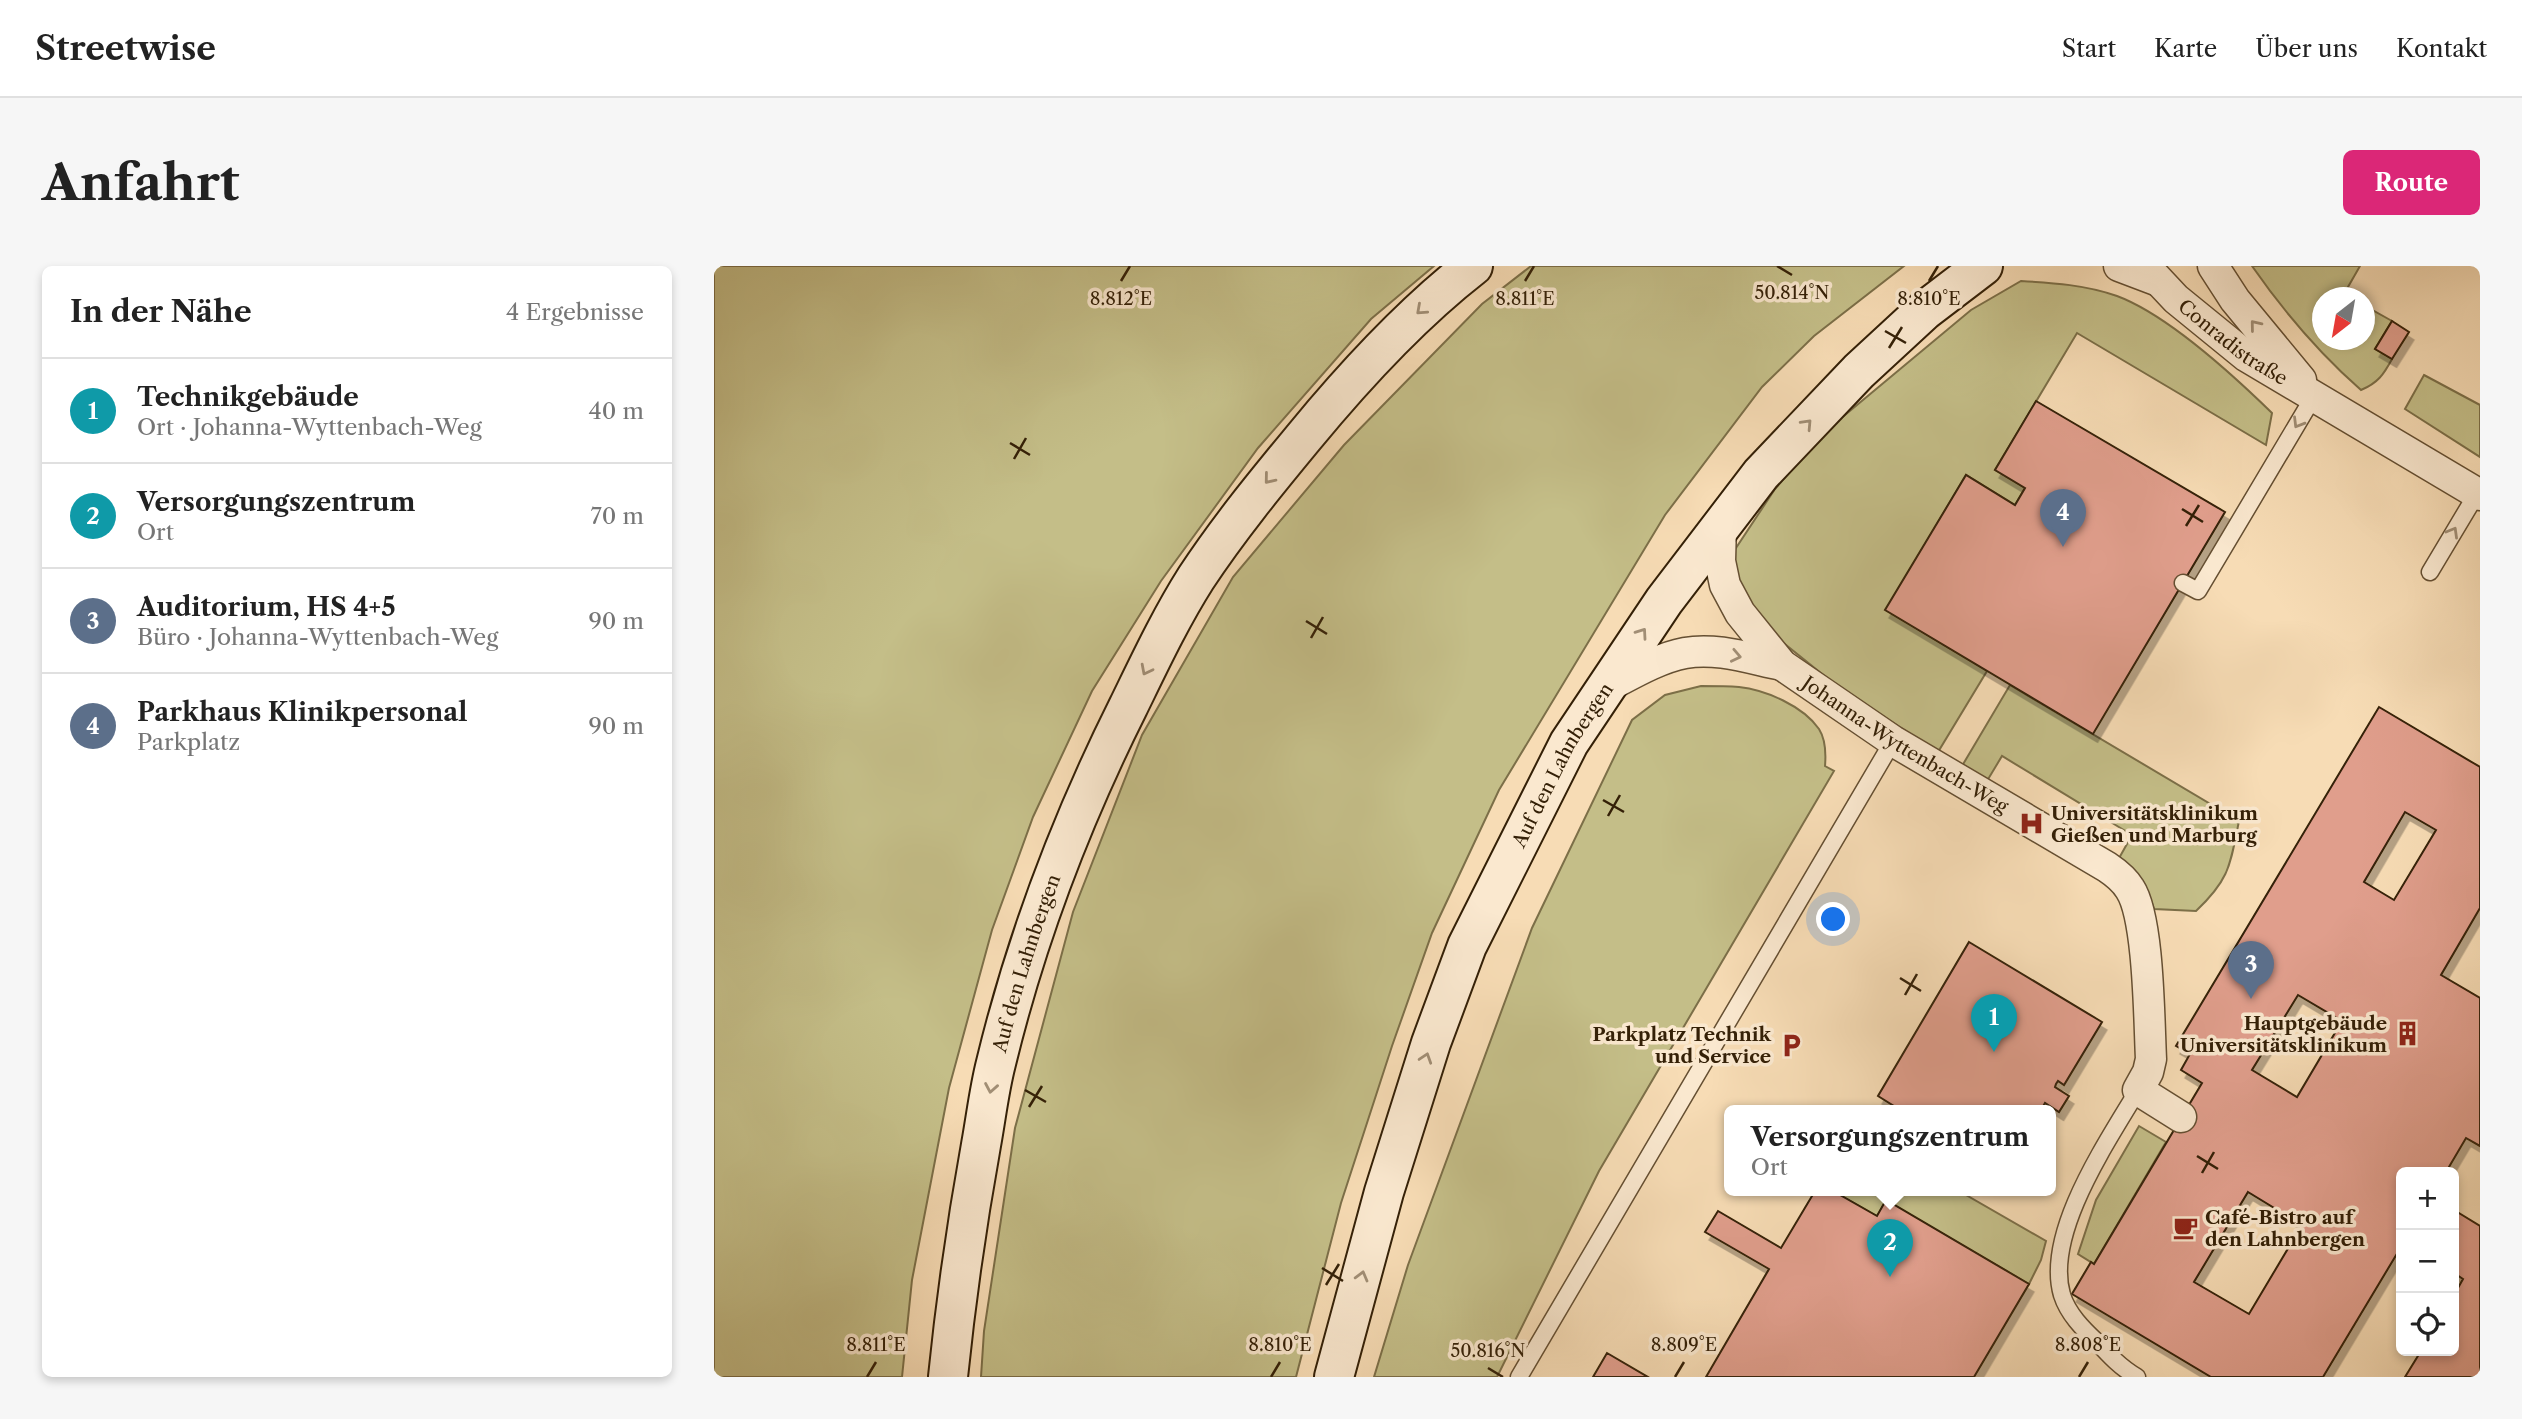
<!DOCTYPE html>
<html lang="de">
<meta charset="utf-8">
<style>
body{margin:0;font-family:"Libre Caslon Text",serif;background:#f6f6f6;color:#222}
.controls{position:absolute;right:21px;bottom:21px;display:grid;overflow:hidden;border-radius:10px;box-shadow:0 4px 10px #0003}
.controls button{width:63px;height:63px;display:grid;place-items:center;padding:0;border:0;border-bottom:2px solid #e0e0e0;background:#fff;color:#222;font:35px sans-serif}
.compass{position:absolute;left:1598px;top:21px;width:63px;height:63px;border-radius:50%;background:#fff;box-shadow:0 4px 10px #0003;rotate:211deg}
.you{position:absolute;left:1120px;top:654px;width:24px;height:24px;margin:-18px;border:5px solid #fff;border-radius:50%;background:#1a73e8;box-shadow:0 0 0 10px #1a73e833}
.badge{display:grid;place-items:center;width:46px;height:46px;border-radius:50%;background:#db2777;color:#fff;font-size:23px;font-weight:700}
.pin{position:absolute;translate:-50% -58px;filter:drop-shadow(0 2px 4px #0008)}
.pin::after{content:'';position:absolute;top:37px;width:24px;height:21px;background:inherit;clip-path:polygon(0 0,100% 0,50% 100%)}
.popup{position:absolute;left:1010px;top:839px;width:332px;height:91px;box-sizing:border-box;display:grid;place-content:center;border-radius:10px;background:#fff;filter:drop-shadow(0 2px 5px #0005);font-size:23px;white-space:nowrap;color:#767676}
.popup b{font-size:26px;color:#222}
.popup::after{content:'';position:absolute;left:50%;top:100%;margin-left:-14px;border:14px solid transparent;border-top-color:#fff}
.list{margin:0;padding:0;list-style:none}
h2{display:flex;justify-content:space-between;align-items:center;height:91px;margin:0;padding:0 28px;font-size:30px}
h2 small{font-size:23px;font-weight:400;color:#767676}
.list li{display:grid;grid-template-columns:46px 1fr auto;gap:21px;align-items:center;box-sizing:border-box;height:105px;padding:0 28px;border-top:2px solid #e0e0e0}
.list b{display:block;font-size:26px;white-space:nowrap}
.list p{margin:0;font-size:23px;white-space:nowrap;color:#767676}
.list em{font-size:23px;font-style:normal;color:#767676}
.icon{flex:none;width:38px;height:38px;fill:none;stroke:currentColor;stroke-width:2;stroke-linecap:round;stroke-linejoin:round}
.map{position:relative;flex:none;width:1766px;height:1111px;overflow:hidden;border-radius:10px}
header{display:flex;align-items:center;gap:42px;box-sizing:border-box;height:98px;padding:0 35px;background:#fff;border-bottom:2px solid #e0e0e0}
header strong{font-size:33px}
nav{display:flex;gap:38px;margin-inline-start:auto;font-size:24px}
.intro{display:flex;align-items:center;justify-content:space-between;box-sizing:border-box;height:168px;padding:0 42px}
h1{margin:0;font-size:49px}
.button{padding:18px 32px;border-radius:10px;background:#db2777;color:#fff;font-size:24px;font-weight:700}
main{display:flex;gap:42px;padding:0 42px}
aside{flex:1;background:#fff;border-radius:10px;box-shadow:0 4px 10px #0003}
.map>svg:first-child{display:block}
.green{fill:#c4be88;stroke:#7c6f48;stroke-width:2}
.building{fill:#e09e8c;stroke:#342007;stroke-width:2;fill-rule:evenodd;filter:url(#shadow)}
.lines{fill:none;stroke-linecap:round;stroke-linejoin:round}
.service-casing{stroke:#654f32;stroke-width:19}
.minor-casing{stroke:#654f32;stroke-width:33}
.secondary-casing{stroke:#342007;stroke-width:42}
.service{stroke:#fae8cf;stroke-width:16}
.minor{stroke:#fae8cf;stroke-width:30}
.secondary{stroke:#fae8cf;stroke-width:38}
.oneway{stroke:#a18e75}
.ticks{fill:none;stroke:#342007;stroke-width:2.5}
.labels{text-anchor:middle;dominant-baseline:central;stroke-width:7;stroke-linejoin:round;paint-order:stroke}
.street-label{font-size:19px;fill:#342007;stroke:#fae8cf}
.poi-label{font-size:19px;font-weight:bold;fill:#342007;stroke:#fae8cf;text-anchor:start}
.ticks-label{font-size:18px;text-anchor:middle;fill:#342007;stroke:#fae8cf;stroke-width:7;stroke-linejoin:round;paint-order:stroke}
</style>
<header>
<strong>Streetwise</strong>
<nav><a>Start</a><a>Karte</a><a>Über uns</a><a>Kontakt</a></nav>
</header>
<div class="intro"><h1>Anfahrt</h1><a class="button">Route</a></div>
<main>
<aside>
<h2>In der Nähe<small>4 Ergebnisse</small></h2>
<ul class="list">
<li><span class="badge" style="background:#0f9aa8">1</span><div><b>Technikgebäude</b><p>Ort · Johanna-Wyttenbach-Weg</p></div><em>40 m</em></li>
<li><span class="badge" style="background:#0f9aa8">2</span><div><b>Versorgungszentrum</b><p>Ort</p></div><em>70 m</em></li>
<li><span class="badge" style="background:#5c6f8a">3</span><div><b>Auditorium, HS 4+5</b><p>Büro · Johanna-Wyttenbach-Weg</p></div><em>90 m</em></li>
<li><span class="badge" style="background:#5c6f8a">4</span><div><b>Parkhaus Klinikpersonal</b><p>Parkplatz</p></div><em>90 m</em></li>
</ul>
</aside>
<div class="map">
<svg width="1766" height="1111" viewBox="0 0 1766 1111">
<defs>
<filter id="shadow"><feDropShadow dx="4.5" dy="8" stdDeviation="0" flood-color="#0004"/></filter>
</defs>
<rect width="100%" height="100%" fill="#f7dcb5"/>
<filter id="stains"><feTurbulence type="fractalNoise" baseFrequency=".00286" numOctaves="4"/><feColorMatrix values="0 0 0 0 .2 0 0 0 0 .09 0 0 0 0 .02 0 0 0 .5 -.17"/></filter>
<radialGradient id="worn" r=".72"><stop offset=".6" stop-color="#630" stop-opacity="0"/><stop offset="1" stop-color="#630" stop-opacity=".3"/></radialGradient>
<path class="green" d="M 0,0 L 720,0 L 657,53 L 544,182 L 447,315 L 378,425 L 319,551 L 278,664 L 235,822 L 198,1014 L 188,1111 L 0,1111 Z
M 817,0 L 1190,0 L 1100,70 L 1048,121 L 951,249 L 785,524 L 718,667 L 678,780 L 627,937 L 582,1111 L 267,1111 L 270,1065 L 301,862 L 359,646 L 428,469 L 519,311 L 630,179 L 768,38 Z
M 1538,0 L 1646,0 L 1630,28 L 1635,31 L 1608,32 L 1608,74 L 1650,74 L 1651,40 L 1678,55 L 1661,83 L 1678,93 C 1670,108 1664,117 1647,124 C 1605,87 1570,46 1538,0 Z
M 1307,15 C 1340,17 1372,19 1403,30 C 1454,49 1519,109 1558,147 L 1552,179 L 1363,67 L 1281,204 L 1311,222 L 1301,239 L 1252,209 L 1172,344 L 1273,405 L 1224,486 L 1123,420 L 1052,363 L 1023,329 L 1018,288 L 1061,223 L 1113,164 L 1257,44 Z
M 1710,109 L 1766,139 L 1766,191 L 1691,143 Z
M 1296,419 L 1525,555 C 1516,599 1516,613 1482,645 L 1440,643 C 1433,620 1422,608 1404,594 L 1418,569 L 1288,490 L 1273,515 L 1248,500 Z
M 987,420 C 1000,420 1013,420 1025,421 C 1052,424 1089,440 1105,463 C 1112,474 1112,488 1111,500 L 1120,505 L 885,905 L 783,1111 L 660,1111 L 694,999 L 818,662 L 918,454 L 951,429 Z
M 1425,860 L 1452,876 L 1380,998 L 1364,988 L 1382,934 Z
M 1119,925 L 1245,925 L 1332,975 L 1327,994 L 1315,1018 L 1172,935 L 1163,950 Z"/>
<path class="building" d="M 1678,55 L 1695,66 L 1678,93 L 1661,83 Z
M 1322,135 L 1511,246 L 1379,468 L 1171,344 L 1252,209 L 1301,239 L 1311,222 L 1281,204 Z
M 1665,441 L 1766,501 L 1766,642 L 1727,709 L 1766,732 L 1766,880 L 1752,872 L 1732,906 L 1687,906 L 1687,981 L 1609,1111 L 1497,1111 L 1358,1028 L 1377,996 L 1380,998 L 1488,817 L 1467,804 L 1476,788 L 1462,780 ZM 1691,546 L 1722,564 L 1680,634 L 1650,616 ZM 1584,729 L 1628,755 L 1583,831 L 1538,804 ZM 1534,926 L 1588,959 L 1535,1048 L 1480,1016 Z
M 1255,676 L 1388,756 L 1350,819 L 1344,815 L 1342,818 L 1341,821 L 1355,830 L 1345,846 L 1331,837 L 1327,844 L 1329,845 L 1188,845 L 1164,830 Z
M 1101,925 L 1119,925 L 1163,950 L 1172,934 L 1315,1018 L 1260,1111 L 992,1111 L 1055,1003 L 991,966 L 1004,945 L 1067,982 Z
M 1740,944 L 1766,960 L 1766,1111 L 1691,1111 L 1707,1085 L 1740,1085 L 1740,1029 L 1749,1013 L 1740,1007 Z
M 893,1087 L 934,1111 L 879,1111 Z"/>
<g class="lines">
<defs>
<path id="service" d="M 1716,306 L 1765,224
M 1469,317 L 1484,325 L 1600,130
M 805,1111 L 1179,475
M 1423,1111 C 1407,1102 1395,1089 1383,1076 C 1369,1063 1354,1048 1348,1029 C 1330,967 1394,875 1424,824"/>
<g id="minor">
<path d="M 1405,0 L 1442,14"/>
<path id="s1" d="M 1431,0 L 1462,33 L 1532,90 L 1766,229"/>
<path d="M 1499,0 L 1521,34 L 1587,114"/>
<path id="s2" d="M 1007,257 L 1006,295 L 1011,319 L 1026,347 L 1068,399 L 1179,475 L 1393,601 C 1402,607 1410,613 1416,623 C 1435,652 1435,754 1437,793 L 1434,806 L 1424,824 L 1467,851"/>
<path d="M 891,422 C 916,409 944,392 971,387 C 1003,381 1037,393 1068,399"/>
</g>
<g id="secondary">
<path id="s3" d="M 234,1111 C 242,1033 253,956 267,879 C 272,852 275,824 282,797 C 312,673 357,555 414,441 C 435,398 456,353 482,312 C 515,262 552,217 590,171 C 641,109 696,49 759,0"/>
<path id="s4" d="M 620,1111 L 670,926 L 717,777 L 753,680 L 855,477 L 950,335 L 1047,208 L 1145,105 L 1210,45 L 1269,0"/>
</g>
</defs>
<use href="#service" class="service-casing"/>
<use href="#minor" class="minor-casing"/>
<use href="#secondary" class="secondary-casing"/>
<use href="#service" class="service"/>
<use href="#minor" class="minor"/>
<use href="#secondary" class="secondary"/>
</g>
<defs><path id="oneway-chevron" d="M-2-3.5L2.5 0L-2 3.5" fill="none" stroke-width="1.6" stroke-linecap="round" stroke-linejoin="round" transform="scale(1.75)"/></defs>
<g class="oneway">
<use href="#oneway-chevron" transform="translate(707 44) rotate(138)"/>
<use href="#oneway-chevron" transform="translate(1541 59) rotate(-129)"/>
<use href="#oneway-chevron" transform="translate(1584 157) rotate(121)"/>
<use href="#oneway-chevron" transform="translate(1093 158) rotate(-47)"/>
<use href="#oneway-chevron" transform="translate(555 213) rotate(129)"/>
<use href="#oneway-chevron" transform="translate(1739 266) rotate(-60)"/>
<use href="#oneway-chevron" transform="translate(928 367) rotate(-55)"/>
<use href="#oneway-chevron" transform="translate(1022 390) rotate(12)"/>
<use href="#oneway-chevron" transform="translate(432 404) rotate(117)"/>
<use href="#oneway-chevron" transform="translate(712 792) rotate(-72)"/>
<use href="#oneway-chevron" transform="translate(277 822) rotate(100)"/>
<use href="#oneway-chevron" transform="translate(648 1010) rotate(-75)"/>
</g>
<path class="ticks" d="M 1063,0 L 1078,9M 407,15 L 416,0M 811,15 L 820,0M 1215,15 L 1224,0M 1171,65 L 1192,77M 1175,82 L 1188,61M 296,177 L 316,189M 300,193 L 312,172M 1468,243 L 1489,256M 1472,260 L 1485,239M 592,355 L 613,368M 597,372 L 609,351M 889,534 L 910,546M 894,550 L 906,529M 1186,712 L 1207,725M 1191,729 L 1203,708M 311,824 L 332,836M 315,841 L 328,820M 1483,890 L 1504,903M 1488,907 L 1500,886M 608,1002 L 629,1015M 612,1019 L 625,998M 774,1102 L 789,1111M 153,1111 L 162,1096M 557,1111 L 566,1096M 961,1111 L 970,1096M 1365,1111 L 1374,1096"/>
<defs>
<symbol id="hospital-bare" viewBox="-9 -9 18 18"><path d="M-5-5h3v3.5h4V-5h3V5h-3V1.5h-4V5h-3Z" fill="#8f2418" stroke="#fae8cf" stroke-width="2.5" paint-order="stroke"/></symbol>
<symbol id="building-bare" viewBox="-9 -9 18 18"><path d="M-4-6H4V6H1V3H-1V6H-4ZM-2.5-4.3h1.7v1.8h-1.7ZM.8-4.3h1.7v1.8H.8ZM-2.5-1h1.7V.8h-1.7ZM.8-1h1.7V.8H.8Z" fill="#8f2418" stroke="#fae8cf" stroke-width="2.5" paint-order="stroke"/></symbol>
<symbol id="parking-bare" viewBox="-9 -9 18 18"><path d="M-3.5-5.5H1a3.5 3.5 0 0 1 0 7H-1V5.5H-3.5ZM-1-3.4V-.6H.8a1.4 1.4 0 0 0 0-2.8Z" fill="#8f2418" stroke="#fae8cf" stroke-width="2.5" paint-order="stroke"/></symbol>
<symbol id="cafe-bare" viewBox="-9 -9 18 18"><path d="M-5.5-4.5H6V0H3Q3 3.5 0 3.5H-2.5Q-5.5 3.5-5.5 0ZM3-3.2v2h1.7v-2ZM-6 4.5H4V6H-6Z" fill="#8f2418" stroke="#fae8cf" stroke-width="2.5" paint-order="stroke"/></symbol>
</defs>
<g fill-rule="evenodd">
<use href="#hospital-bare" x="1300" y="540" width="35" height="35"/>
<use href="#building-bare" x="1676" y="750" width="35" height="35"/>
<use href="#parking-bare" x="1060" y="762" width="35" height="35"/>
<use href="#cafe-bare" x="1454" y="944" width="35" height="35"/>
</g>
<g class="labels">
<g class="street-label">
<text stroke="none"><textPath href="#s1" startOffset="117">Conradistraße</textPath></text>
<text stroke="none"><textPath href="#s2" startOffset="308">Johanna-Wyttenbach-Weg</textPath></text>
<text stroke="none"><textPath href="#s4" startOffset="656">Auf den Lahnbergen</textPath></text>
<text stroke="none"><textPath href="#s3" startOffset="422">Auf den Lahnbergen</textPath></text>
</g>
<g class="poi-label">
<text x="1337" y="547">Universitätsklinikum<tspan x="1337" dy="22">Gießen und Marburg</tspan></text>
<text x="1673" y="757" text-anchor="end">Hauptgebäude<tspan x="1673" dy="22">Universitätsklinikum</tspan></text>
<text x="1057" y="768" text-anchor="end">Parkplatz Technik<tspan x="1057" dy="22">und Service</tspan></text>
<text x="1491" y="951">Café-Bistro auf<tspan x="1491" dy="22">den Lahnbergen</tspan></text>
</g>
</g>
<g class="ticks-label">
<text x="1078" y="33">50.814°N</text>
<text x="407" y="39">8.812°E</text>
<text x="811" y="39">8.811°E</text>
<text x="1215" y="39">8.810°E</text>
<text x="162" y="1085">8.811°E</text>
<text x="566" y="1085">8.810°E</text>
<text x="970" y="1085">8.809°E</text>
<text x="1374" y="1085">8.808°E</text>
<text x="774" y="1091">50.816°N</text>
</g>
<rect width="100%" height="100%" filter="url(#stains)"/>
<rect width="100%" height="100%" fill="url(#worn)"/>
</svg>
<div class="controls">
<button>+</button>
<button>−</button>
<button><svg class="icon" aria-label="locate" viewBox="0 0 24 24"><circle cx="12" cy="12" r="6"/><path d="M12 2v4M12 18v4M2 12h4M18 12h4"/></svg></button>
</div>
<svg class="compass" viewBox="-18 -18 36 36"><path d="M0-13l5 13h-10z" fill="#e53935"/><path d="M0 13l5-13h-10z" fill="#767676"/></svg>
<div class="you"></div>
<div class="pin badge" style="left:1280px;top:786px;background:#0f9aa8">1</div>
<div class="pin badge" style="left:1176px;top:1011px;background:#0f9aa8">2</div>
<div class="popup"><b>Versorgungszentrum</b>Ort</div>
<div class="pin badge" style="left:1537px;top:733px;background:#5c6f8a">3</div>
<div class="pin badge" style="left:1349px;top:281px;background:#5c6f8a">4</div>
</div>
</main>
